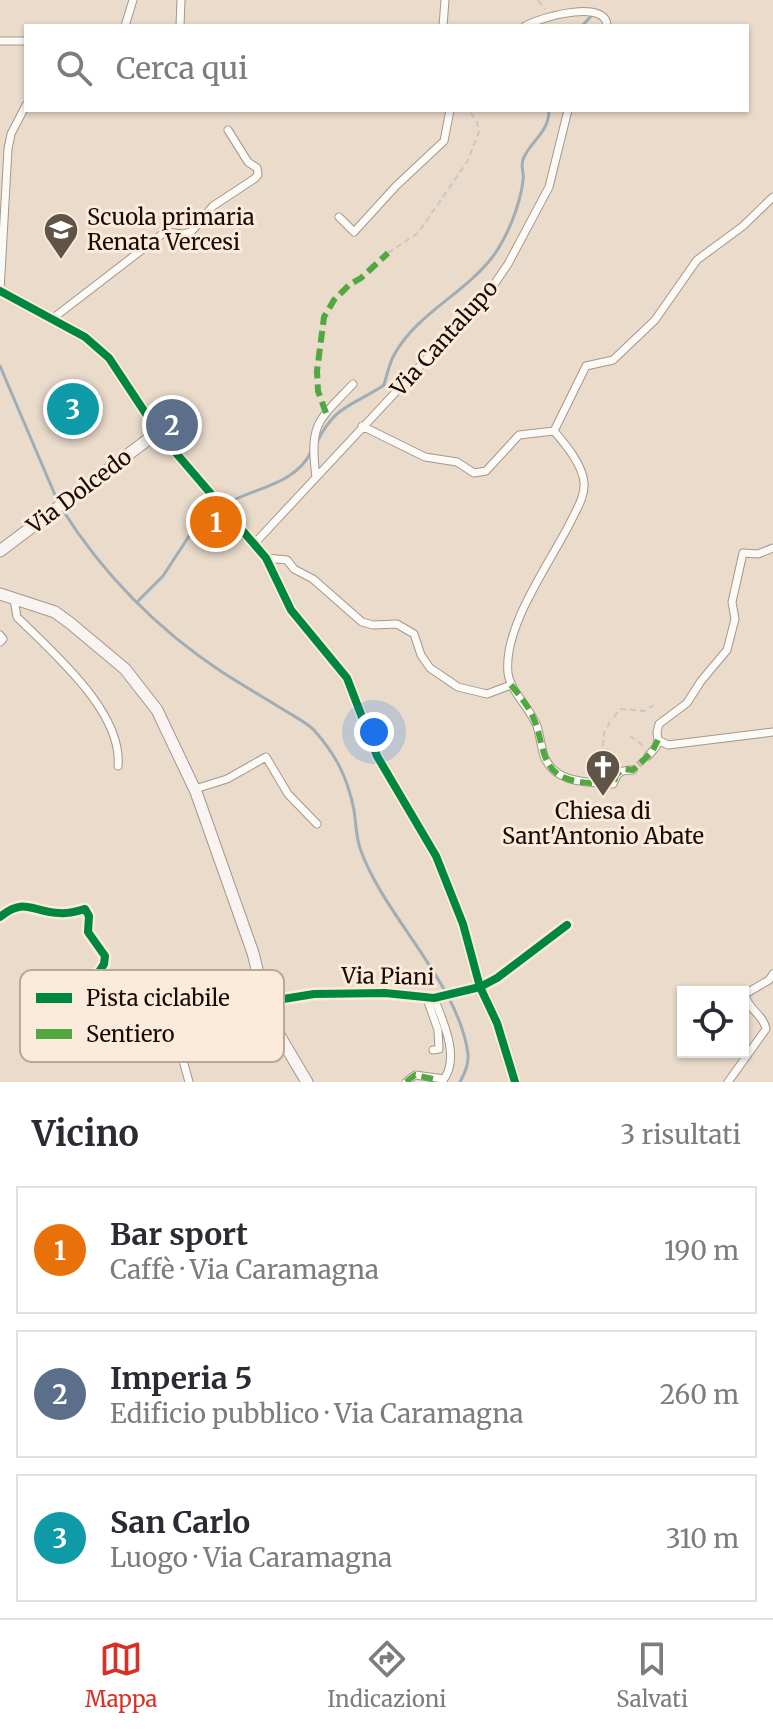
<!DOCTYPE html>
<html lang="it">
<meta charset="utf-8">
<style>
body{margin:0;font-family:Merriweather,serif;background:#f7f7f7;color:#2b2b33}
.controls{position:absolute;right:24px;bottom:24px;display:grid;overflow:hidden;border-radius:0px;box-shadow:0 2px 6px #0004}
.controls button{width:72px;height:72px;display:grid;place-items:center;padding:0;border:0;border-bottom:2px solid #e1e1e2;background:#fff;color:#2b2b33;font:40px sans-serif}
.you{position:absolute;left:374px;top:732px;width:28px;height:28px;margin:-20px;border:6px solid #fff;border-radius:50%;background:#1a73e8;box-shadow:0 0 0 12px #1a73e833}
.badge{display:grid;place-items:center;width:52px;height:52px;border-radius:50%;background:#d93025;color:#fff;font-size:26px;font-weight:700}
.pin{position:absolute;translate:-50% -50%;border:4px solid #fff;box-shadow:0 2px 8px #0006}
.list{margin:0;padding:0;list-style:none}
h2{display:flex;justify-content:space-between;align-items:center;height:104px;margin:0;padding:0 32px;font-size:34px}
h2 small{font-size:26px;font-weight:400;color:#7c7c81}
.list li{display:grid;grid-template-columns:52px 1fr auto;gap:24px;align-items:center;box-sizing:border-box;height:128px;margin:0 16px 16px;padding:0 16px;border:2px solid #e1e1e2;border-radius:0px}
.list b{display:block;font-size:30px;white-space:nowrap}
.list p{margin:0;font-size:26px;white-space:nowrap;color:#7c7c81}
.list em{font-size:26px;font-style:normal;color:#7c7c81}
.icon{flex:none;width:44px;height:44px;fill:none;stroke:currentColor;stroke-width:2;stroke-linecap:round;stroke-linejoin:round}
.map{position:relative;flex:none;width:773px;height:1082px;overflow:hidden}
.search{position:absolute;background:#fff;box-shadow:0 2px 6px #0004;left:24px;right:24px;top:24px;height:88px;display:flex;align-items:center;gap:20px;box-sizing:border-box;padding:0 28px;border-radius:0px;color:#7c7c81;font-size:30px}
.sheet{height:536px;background:#fff}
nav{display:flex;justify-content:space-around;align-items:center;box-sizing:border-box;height:112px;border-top:2px solid #e1e1e2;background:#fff;font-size:22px;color:#7c7c81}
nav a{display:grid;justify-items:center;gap:4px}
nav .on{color:#d93025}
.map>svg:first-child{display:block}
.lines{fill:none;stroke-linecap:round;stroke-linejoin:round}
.stream{stroke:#9faeb6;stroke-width:3}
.street-tunnel{stroke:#cabcad;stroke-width:7;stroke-dasharray:7 3.5;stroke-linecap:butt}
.street-casing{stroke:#a3988b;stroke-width:9}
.secondary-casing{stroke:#a3988b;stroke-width:13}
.path{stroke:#cbc7c3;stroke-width:2;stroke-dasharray:6 4;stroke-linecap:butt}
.street{stroke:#fcfaf7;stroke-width:7}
.secondary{stroke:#f9f4f2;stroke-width:11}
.quiet{stroke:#51a840;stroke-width:6;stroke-dasharray:12 6;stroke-linecap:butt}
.cycleway-casing{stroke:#fcebda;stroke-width:13}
.cycleway{stroke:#00873e;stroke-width:8}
.labels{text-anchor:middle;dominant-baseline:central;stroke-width:6;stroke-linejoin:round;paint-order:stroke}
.poi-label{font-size:22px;fill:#150c03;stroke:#fcebda;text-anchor:start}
.street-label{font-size:22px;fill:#150c03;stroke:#fcebda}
.key{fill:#fcebda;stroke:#b7a89a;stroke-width:2}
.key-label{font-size:22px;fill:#150c03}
</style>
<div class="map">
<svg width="773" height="1082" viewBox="0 0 773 1082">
<rect width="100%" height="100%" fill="#eadbcb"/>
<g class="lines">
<path class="stream" d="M 582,26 L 593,14
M 0,366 L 58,502
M 317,442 C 336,404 353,406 384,385 C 387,375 389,364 394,355 C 417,313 466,293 494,255 C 508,235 520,205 523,181 C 525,172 519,166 524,157 C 532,140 549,132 549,110
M 224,505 C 253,488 295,485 311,452
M 62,509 C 102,573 158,630 222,672 C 244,686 266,699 289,713 C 297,718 307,723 314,730 C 336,755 347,776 354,810 C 356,823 356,839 361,851 C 385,917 459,984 468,1054 C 469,1064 465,1073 460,1082
M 137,602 L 163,576 L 193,530 L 218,509"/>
<path class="street-tunnel" d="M 638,765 L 648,756"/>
<defs>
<path id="street" d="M 125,26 L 133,0
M 180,26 L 181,0
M 443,26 L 445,0
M 525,26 C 546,15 607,0 607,26
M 0,41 L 26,41
M 339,217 L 354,232 L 396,186 L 444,141 L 450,110
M 0,291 L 8,149 L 11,134 L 26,105
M 52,319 L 165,232 L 183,234 L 191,232 L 213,206 L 254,179 L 258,175 L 257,168 L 248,162 L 228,130
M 362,426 L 425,457 L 457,462 L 474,473 L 486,471 L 519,435 L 554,431 L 586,366 L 613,360 L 655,320 L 697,260 L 743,226 L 773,197
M 554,431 C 565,444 583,465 584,483 C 585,495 578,507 573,517 C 552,561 503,625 508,673 C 510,691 530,708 537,726 C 540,736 541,746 544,756 C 555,784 588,782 613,784 C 618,771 621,770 633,770
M 316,477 C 309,423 318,421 353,384
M 254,544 L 489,292 L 508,264 L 549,187 L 568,110
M 266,558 L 287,560 L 294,569 L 313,579 L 362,622 L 373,625 L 397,624 L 414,634 L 421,655 L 430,668 L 458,687 L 487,694 L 511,685
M 14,599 L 17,617 C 53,653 123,712 118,766
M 0,635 L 3,639 L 0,642
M 658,740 L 657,732 L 659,724 L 687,703 L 701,681 L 727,650 L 735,619 L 732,602 L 743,553 L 758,554 L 773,548
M 658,740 L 668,745 L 773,732
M 648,756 L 656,747 L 658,740
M 195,789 L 227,779 L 266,757 L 288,794 L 317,824
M 0,917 C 25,896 33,913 60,913 C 68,914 77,911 85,909 L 89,916 L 88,932 L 105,956 L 104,964 L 92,983 L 95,987 L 151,985 L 181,980 L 265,1002 L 314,994 L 385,993 L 434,998 L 480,987 L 497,978 L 567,925
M 151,985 L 174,1028 L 189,1082
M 427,999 L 438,1030 L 439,1049 L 433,1050
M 406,1082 L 415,1075 L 444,1079 C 460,1057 443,1021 434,998
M 728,1082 L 766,1029 C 764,1015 747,1009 745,994 L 769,980 L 773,974"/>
<path id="secondary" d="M 0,291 L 85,337 L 109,358 L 158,432 L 266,558 L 291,610 L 347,678 L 377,756 L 436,856 L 463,924 L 480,987 L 497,1023 L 515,1082
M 0,551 L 158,432
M 0,594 L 55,612 L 70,623 L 125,669 L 157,710 L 196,792 L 253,953 L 269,1018 L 307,1082"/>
</defs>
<use href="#street" class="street-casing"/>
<use href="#secondary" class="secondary-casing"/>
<path class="path" d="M 538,0 L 545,9
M 388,253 L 418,233 L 467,162 L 479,132 L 477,122 L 469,110
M 614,717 L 620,709 L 644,711 L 654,705
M 610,722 L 604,733 L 603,746 L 617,758
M 630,736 L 645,747"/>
<use href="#street" class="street"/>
<use href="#secondary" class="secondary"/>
<path class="quiet" d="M 326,413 L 318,391 L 317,371 L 324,317 L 334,300 L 349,285 L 361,278 L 388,253
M 511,685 C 521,697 530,708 535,722 C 543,741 541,767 563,777 C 578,784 597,783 613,784 L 617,774 L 624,769 L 633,770 L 652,752 L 658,740
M 406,1082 L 415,1075 L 433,1079"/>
<defs>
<path id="cycleway" d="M 0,291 L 85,337 L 109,358 L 158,432 L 266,558 L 291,610 L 347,678 L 377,756 L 436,856 L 463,924 L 480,987 L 497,1023 L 515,1082
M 0,917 C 25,896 33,913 60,913 C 68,914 77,911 85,909 L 89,916 L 88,932 L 105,956 L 104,964 L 92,983 L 95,987 L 151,985 L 181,980 L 265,1002 L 314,994 L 385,993 L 434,998 L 480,987 L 497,978 L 567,925"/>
</defs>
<use href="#cycleway" class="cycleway-casing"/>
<use href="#cycleway" class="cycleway"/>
</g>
<defs>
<symbol id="school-pin" viewBox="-11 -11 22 30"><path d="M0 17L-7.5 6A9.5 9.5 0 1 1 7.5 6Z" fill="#605449" stroke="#fcebda"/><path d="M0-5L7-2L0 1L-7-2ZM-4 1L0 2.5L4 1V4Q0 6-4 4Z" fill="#fff"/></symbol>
<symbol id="church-pin" viewBox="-11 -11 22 30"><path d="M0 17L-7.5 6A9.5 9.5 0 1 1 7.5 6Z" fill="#605449" stroke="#fcebda"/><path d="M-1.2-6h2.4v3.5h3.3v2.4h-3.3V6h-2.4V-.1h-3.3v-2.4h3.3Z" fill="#fff"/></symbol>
</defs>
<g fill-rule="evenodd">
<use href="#school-pin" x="41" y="210" width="40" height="54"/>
<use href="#church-pin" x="583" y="747" width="40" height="54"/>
</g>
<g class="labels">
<g class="poi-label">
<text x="87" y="217">Scuola primaria<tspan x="87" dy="25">Renata Vercesi</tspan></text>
<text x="603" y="811" text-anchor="middle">Chiesa di<tspan x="603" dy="25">Sant'Antonio Abate</tspan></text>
</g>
<g class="street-label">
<text transform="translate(444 338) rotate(-48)">Via Cantalupo</text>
<text transform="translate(79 491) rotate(-37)">Via Dolcedo</text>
<text transform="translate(388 976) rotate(1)">Via Piani</text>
</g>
</g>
<rect x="20" y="970" width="264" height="92" rx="12" class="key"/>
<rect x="36" y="993" width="36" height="10" fill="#00873e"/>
<rect x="36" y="1029" width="36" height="10" fill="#51a840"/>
<g class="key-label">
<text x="86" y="1006">Pista ciclabile</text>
<text x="86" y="1042">Sentiero</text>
</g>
</svg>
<div class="controls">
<button><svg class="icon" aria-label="locate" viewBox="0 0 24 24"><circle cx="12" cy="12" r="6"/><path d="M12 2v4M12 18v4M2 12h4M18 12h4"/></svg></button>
</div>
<div class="you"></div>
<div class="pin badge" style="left:216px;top:522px;background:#e8710a">1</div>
<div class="pin badge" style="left:172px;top:425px;background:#5c6f8a">2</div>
<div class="pin badge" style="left:73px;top:409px;background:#0f9aa8">3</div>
<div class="search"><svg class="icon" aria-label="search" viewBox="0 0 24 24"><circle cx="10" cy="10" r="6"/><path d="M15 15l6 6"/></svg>Cerca qui</div>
</div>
<section class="sheet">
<h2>Vicino<small>3 risultati</small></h2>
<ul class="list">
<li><span class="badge" style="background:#e8710a">1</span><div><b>Bar sport</b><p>Caffè · Via Caramagna</p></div><em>190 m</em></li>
<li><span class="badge" style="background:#5c6f8a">2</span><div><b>Imperia 5</b><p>Edificio pubblico · Via Caramagna</p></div><em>260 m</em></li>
<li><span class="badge" style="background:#0f9aa8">3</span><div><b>San Carlo</b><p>Luogo · Via Caramagna</p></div><em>310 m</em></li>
</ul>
</section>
<nav>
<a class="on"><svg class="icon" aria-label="map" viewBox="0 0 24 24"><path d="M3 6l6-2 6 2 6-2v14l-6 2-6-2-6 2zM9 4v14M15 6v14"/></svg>Mappa</a>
<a><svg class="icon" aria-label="directions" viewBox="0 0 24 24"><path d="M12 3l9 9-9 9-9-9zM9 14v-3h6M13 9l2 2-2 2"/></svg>Indicazioni</a>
<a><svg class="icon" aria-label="saved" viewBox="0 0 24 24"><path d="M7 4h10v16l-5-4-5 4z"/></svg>Salvati</a>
</nav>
